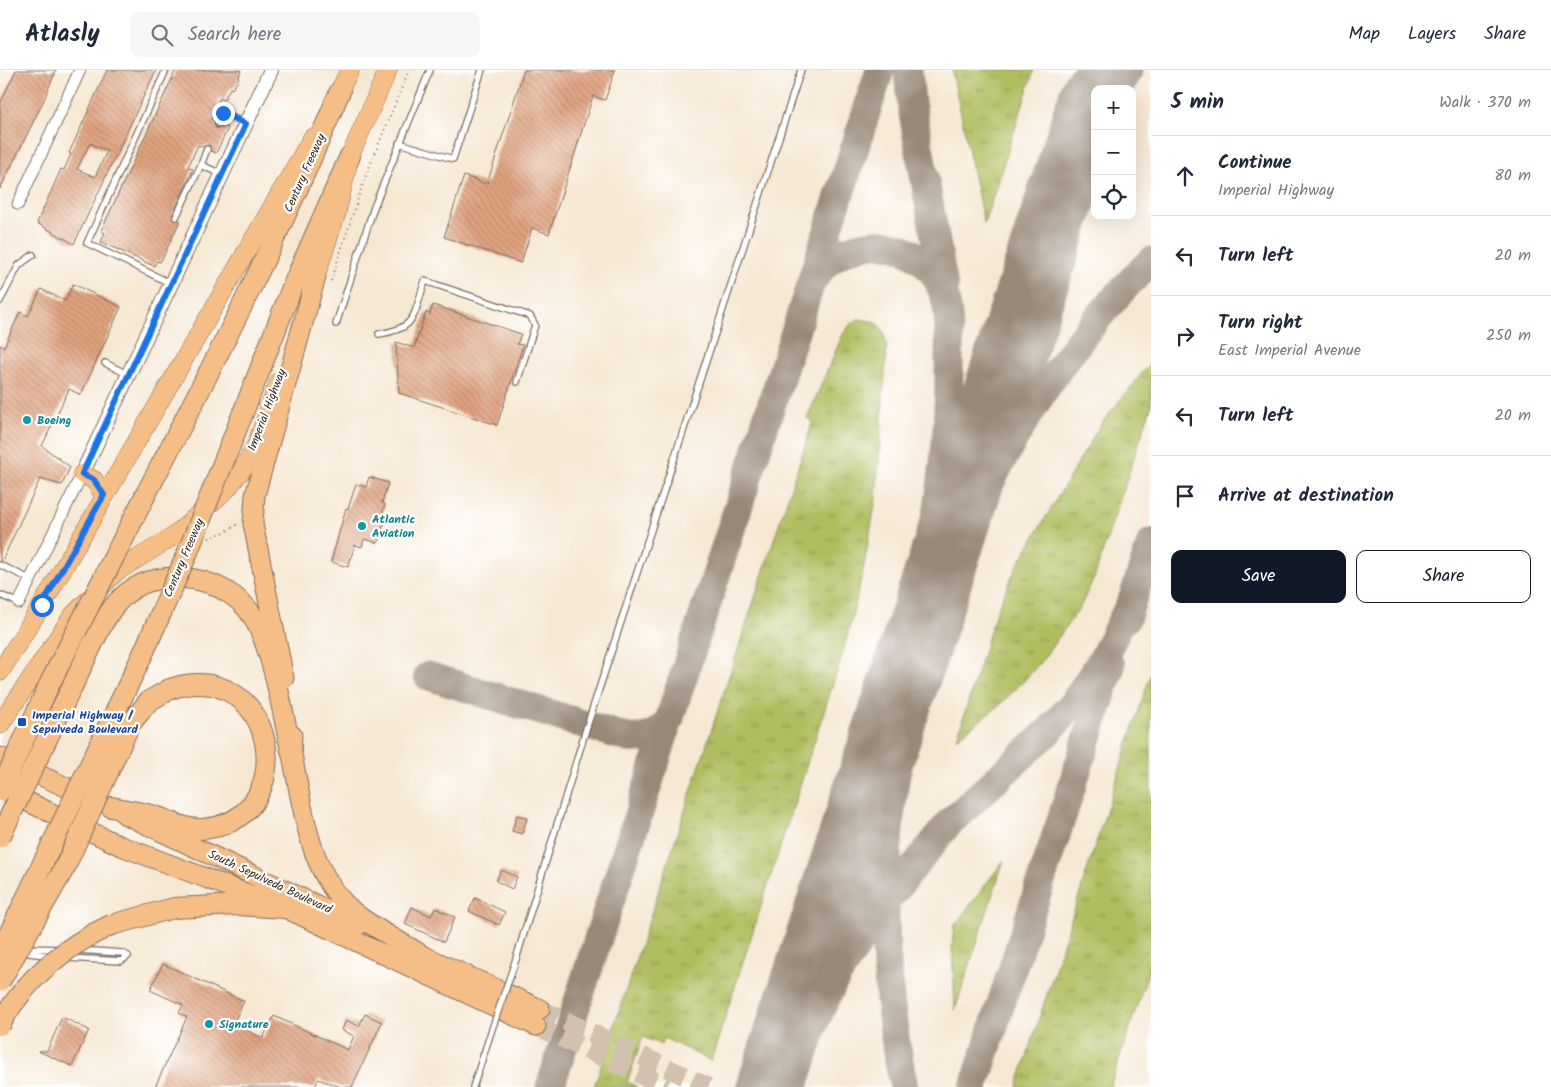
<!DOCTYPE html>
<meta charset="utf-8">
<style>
body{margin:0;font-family:Kalam,sans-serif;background:#f6f6f7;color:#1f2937}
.controls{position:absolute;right:15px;top:15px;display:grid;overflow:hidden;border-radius:10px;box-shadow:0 5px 20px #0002}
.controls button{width:45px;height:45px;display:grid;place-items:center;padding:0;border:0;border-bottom:1px solid #e0e1e3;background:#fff;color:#1f2937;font:25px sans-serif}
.stop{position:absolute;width:15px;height:15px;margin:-11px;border:4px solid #1a73e8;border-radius:50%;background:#fff}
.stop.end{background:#1a73e8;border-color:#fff;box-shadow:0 1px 5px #0008}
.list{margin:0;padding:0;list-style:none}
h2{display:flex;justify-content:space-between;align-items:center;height:65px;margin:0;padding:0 20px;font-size:21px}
h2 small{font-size:16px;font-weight:400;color:#747a83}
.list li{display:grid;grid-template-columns:32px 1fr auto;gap:15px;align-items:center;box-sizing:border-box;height:80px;padding:0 20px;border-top:1px solid #e0e1e3}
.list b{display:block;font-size:19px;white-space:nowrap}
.list p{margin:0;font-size:16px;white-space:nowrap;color:#747a83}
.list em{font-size:16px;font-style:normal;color:#747a83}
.actions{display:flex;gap:10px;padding:15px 20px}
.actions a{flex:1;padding:11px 0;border:1px solid #111827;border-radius:10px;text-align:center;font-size:18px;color:#111827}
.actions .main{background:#111827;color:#fff}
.icon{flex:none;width:28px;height:28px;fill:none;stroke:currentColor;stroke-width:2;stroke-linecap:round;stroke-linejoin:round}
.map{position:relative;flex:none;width:1151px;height:1017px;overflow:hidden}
header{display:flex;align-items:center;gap:30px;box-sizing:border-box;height:70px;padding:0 25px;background:#fff;border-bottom:1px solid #e0e1e3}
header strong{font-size:24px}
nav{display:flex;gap:28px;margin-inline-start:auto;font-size:18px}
.search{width:350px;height:45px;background:#f6f6f7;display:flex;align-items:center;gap:12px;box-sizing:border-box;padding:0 18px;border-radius:10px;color:#747a83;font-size:19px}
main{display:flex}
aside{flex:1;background:#fff}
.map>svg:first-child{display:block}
.grass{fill:url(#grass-tufts);stroke:#76743f}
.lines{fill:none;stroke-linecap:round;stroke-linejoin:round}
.taxiway{stroke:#988878;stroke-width:29}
.runway{stroke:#988878;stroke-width:70}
.building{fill:url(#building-back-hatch);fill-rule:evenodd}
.trunk-tunnel{stroke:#d1c1ae;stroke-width:19;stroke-dasharray:19 9;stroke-linecap:butt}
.service-casing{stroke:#7c6c5d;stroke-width:8}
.minor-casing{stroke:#7c6c5d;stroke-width:13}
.tertiary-casing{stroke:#7c6c5d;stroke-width:16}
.primary-casing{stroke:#7c6c5d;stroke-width:19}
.trunk-casing{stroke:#7c6c5d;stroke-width:21}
.motorway-casing{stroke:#7c6c5d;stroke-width:22}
.path{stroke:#7c6c5d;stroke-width:2;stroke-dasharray:1 4;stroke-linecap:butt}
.service{stroke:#fff;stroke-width:5.5}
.minor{stroke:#fff;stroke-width:11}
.tertiary{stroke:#fff;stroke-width:14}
.primary{stroke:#f6be87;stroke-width:18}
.trunk{stroke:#f6be87;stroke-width:19}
.motorway{stroke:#f6be87;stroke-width:20}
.service-bridge-casing{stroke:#7c6c5d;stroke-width:8;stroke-linecap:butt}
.motorway-bridge-casing{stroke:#7c6c5d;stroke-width:22;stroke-linecap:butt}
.service-bridge{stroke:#fff;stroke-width:5.5}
.motorway-bridge{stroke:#f6be87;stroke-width:20}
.route{stroke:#1a73e8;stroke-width:6}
.culture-dot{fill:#0f9aa8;stroke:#fff;stroke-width:2}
.transit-dot{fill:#1a4fb4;stroke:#fff;stroke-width:2}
.labels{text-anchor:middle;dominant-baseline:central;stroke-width:4.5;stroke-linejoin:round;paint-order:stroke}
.street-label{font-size:12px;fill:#3b2a1e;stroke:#fff}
.culture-label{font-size:12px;font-weight:bold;fill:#0d838f;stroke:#fff;text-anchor:start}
.transit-label{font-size:12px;font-weight:bold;fill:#164399;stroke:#fff;text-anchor:start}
</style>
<header>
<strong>Atlasly</strong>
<div class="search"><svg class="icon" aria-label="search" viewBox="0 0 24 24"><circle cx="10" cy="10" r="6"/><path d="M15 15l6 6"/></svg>Search here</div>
<nav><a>Map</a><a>Layers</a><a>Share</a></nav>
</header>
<main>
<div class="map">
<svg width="1151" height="1017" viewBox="0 0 1151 1017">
<defs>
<pattern id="grass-tufts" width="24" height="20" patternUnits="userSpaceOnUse" patternTransform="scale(1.25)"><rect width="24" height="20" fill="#b1be60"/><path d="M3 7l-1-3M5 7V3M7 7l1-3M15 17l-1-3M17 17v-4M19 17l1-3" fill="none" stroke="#919b4f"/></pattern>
<pattern id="building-back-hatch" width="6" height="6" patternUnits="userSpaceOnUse" patternTransform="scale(1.25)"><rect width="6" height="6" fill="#e0a37f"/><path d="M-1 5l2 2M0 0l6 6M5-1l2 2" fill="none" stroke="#b78567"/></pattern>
</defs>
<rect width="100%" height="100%" fill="#fff"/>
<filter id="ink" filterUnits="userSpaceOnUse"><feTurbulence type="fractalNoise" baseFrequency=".02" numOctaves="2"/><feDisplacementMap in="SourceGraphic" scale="10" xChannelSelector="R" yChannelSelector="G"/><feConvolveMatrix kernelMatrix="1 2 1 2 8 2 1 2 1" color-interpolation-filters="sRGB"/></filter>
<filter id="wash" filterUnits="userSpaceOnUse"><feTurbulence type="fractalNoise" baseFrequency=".0096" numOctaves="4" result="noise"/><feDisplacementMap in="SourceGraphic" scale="20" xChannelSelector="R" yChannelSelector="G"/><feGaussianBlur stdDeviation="1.12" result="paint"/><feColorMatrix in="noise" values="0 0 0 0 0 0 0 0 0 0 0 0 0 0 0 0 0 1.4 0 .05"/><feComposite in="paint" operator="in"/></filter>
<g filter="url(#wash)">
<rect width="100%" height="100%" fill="#f6e7d2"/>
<path class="grass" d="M 953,0 L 1034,0 L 984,154 L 953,6 Z
M 858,249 L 876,252 L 883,261 L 887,275 L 876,429 L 864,496 L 851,552 L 841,589 L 711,991 L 664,968 L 661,975 L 643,967 L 627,1012 L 637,1017 L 594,1017 L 813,351 L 807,348 L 842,266 L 850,255 Z
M 1151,292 L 1151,337 L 1094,508 L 1080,537 L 1044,588 L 1022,613 L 1000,635 L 957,668 L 996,542 L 1017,496 L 1101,354 Z
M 1151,603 L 1151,894 L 1110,1017 L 1017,1017 Z
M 1004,790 L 955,940 L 952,875 L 954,856 Z"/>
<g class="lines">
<path class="taxiway" d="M 908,0 L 911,32 L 944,217
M 1118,19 L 1129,0
M 814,208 C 828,187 849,176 874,174 C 905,172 933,193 943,222 C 951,244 949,273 949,297 C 950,429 916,555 882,682
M 1024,242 L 1069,125 L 1095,67
M 931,548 C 980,417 1049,288 1151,191
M 1126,549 L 1151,473
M 428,606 L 628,668 C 646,670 659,664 670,649
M 550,1017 L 880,0
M 784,1017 L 835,909 L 884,834 L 949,753 L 1050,660 L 1075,631 L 1103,588 L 1132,530
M 904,1017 C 878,891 879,781 905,655
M 974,1017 L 1111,596"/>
<path class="runway" d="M 772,1017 L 1095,24"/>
</g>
<g id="blocks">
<path class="building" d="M 16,0 L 56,0 L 43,32 L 0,119 L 0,34 Z
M 107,0 L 156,0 L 74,174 L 37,153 L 61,99 L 64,100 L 71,84 L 69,83 ZM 90,73 L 107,81 L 95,107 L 77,99 Z
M 176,0 L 241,0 L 237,12 L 232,19 L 230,18 L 224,30 L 220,28 L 211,48 L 214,51 L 216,58 L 223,55 L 228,58 L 216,83 L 211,81 L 209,75 L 203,77 L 198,75 L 188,97 L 193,99 L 188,111 L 172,145 L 174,151 L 180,150 L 180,151 L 162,189 L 160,192 L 157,191 L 154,196 L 101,172 L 105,163 L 101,161 Z
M 524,0 L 615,0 L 605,30 L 593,26 L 549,164 L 532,158 L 521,193 L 444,167 L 464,106 L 487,114 Z
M 73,214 L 121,237 L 81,325 L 69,319 L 42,376 L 70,397 L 62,415 L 40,409 L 2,491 L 0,490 L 0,275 L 4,277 L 20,242 L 28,246 L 41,219 L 65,231 Z
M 433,235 L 521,264 L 517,274 L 523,275 L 497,355 L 399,323 L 396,272 L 414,278 L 426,242 L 430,244 Z
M 369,407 L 388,413 L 382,433 L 385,434 L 381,449 L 385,450 L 378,473 L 364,469 L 362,477 L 355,475 L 348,497 L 331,492 L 346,438 L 348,439 L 356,414 L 366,417 Z
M 517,745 L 527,748 L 522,764 L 512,761 Z
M 501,800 L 517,807 L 512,819 L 496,811 Z
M 475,828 L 505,842 L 499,855 L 469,841 Z
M 412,837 L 431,846 L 435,838 L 455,847 L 444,872 L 405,854 Z
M 163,894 L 244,931 L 233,954 L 263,968 L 274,946 L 348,980 L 354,966 L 342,960 L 346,950 L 359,956 L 365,944 L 382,952 L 352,1017 L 341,1017 L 318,1009 L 315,1017 L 155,1017 L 187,947 L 179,943 L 183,935 L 150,920 Z
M 62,947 L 89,960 L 72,996 L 38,981 L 47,981 Z"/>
</g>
</g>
<g filter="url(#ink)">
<use href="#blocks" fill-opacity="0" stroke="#7c6c5d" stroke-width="1"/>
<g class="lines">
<path class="trunk-tunnel" d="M 540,939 L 708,1017
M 536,956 L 667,1017"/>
<defs>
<path id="service" d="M 166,0 L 87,173 L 170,213
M 218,54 L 223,43 L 246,54
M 399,73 L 453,89 L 482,0
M 201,95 L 207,79
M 176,147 L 201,95 L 221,104
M 0,231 L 19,195 L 33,185
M 336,254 L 374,137 L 430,0
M 379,264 C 418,258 413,245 425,211 L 530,246 L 535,255 L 517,312
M 105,293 L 129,305
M 0,495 L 32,510
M 0,525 L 19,533
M 24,878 L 60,879
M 79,880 L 122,883 L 128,886
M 22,882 L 52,886
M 517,886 L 587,656 L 801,0
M 67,888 L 121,891 L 128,886
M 473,1017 L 491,962"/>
<path id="minor" d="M 18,134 L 80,0
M 19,533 L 82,404"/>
<path id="tertiary" d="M 82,404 L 271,0"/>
<path id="primary" d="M 333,33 L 350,0
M 311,221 L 336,145 L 350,86 L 388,0
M 82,404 L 94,410 L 104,425
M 0,602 L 42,535 L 312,68
M 0,655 L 73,545 L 116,502 L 174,466 L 226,420 L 242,400 L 256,375 L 279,311"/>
<path id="trunk" d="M 284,608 L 253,454 L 255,425 L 316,207
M 292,665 L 291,680 C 303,735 307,804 355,843 C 375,859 400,871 422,885
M 0,687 L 90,728
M 5,721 L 121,776 L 285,838 L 536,956
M 124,744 L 359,855
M 411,880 L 540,939"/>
<path id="motorway" d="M 241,348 L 293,215 L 350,86
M 147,422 C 216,290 283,159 340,21
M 93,573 C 102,554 111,536 127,523 C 164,494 227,508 252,545 C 273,578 282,641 291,680
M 111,737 C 125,740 141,742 155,746 C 171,751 185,760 202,759 C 304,752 279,584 170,619
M 111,855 L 174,838 L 237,835 L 285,838"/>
</defs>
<use href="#service" class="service-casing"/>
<use href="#minor" class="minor-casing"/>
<use href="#tertiary" class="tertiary-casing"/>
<use href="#primary" class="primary-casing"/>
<use href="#trunk" class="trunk-casing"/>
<use href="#motorway" class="motorway-casing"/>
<path class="path" d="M 331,211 L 364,110 L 409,0
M 209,468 L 227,461 L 238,454"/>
<use href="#service" class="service"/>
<use href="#minor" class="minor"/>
<use href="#tertiary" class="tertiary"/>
<use href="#primary" class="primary"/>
<use href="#trunk" class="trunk"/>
<use href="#motorway" class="motorway"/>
<defs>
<path id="service-bridge" d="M 491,962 L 517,886"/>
<path id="motorway-bridge" d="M 0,721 L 50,613 L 147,422
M 0,767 L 93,573
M 0,883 L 141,588 L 185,489 L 241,348
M 0,911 L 65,797 L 130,654 L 149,631 L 170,619
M 0,955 C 24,910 65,876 111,855"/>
</defs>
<use href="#service-bridge" class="service-bridge-casing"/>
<use href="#motorway-bridge" class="motorway-bridge-casing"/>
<use href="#service-bridge" class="service-bridge"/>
<use href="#motorway-bridge" class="motorway-bridge"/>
</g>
</g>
<g class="lines" filter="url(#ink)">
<path class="route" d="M 42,535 L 104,425 L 94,410 L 82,404 L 246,54 L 223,43"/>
</g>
<g class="culture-dot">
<circle cx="27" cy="350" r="5"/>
<circle cx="362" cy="456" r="5"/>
<circle cx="209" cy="954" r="5"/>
</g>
<rect class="transit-dot" x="17" y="647" width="10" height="10" rx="2.5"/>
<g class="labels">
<g class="street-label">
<text transform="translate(305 103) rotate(-66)">Century Freeway</text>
<text transform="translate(267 340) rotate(-69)">Imperial Highway</text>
<text transform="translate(184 488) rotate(-67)">Century Freeway</text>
<text transform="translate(270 812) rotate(25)">South Sepulveda Boulevard</text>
</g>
<g class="culture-label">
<text x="37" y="350">Boeing</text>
<text x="372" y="449">Atlantic<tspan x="372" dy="14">Aviation</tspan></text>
<text x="219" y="954">Signature</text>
</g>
<g class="transit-label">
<text x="32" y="645">Imperial Highway /<tspan x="32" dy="14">Sepulveda Boulevard</tspan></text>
</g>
</g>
</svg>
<div class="controls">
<button>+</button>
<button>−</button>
<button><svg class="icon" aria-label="locate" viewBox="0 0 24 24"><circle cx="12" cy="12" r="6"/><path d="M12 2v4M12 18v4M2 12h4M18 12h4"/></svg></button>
</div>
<div class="stop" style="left:42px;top:535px"></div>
<div class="stop end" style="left:223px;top:43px"></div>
</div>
<aside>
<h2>5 min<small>Walk · 370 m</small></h2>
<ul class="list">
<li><svg class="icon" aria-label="ahead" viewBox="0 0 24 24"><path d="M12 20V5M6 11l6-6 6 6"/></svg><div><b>Continue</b><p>Imperial Highway</p></div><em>80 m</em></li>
<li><svg class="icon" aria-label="left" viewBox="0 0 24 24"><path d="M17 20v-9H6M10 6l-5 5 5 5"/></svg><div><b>Turn left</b></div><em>20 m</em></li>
<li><svg class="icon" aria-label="right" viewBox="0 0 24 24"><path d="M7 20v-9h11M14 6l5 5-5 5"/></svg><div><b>Turn right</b><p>East Imperial Avenue</p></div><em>250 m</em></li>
<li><svg class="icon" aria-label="left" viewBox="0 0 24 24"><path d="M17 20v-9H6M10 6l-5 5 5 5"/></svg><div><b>Turn left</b></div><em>20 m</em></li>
<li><svg class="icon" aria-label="arrive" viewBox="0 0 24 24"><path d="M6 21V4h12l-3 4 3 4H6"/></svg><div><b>Arrive at destination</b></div></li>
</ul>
<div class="actions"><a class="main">Save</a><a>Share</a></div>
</aside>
</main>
